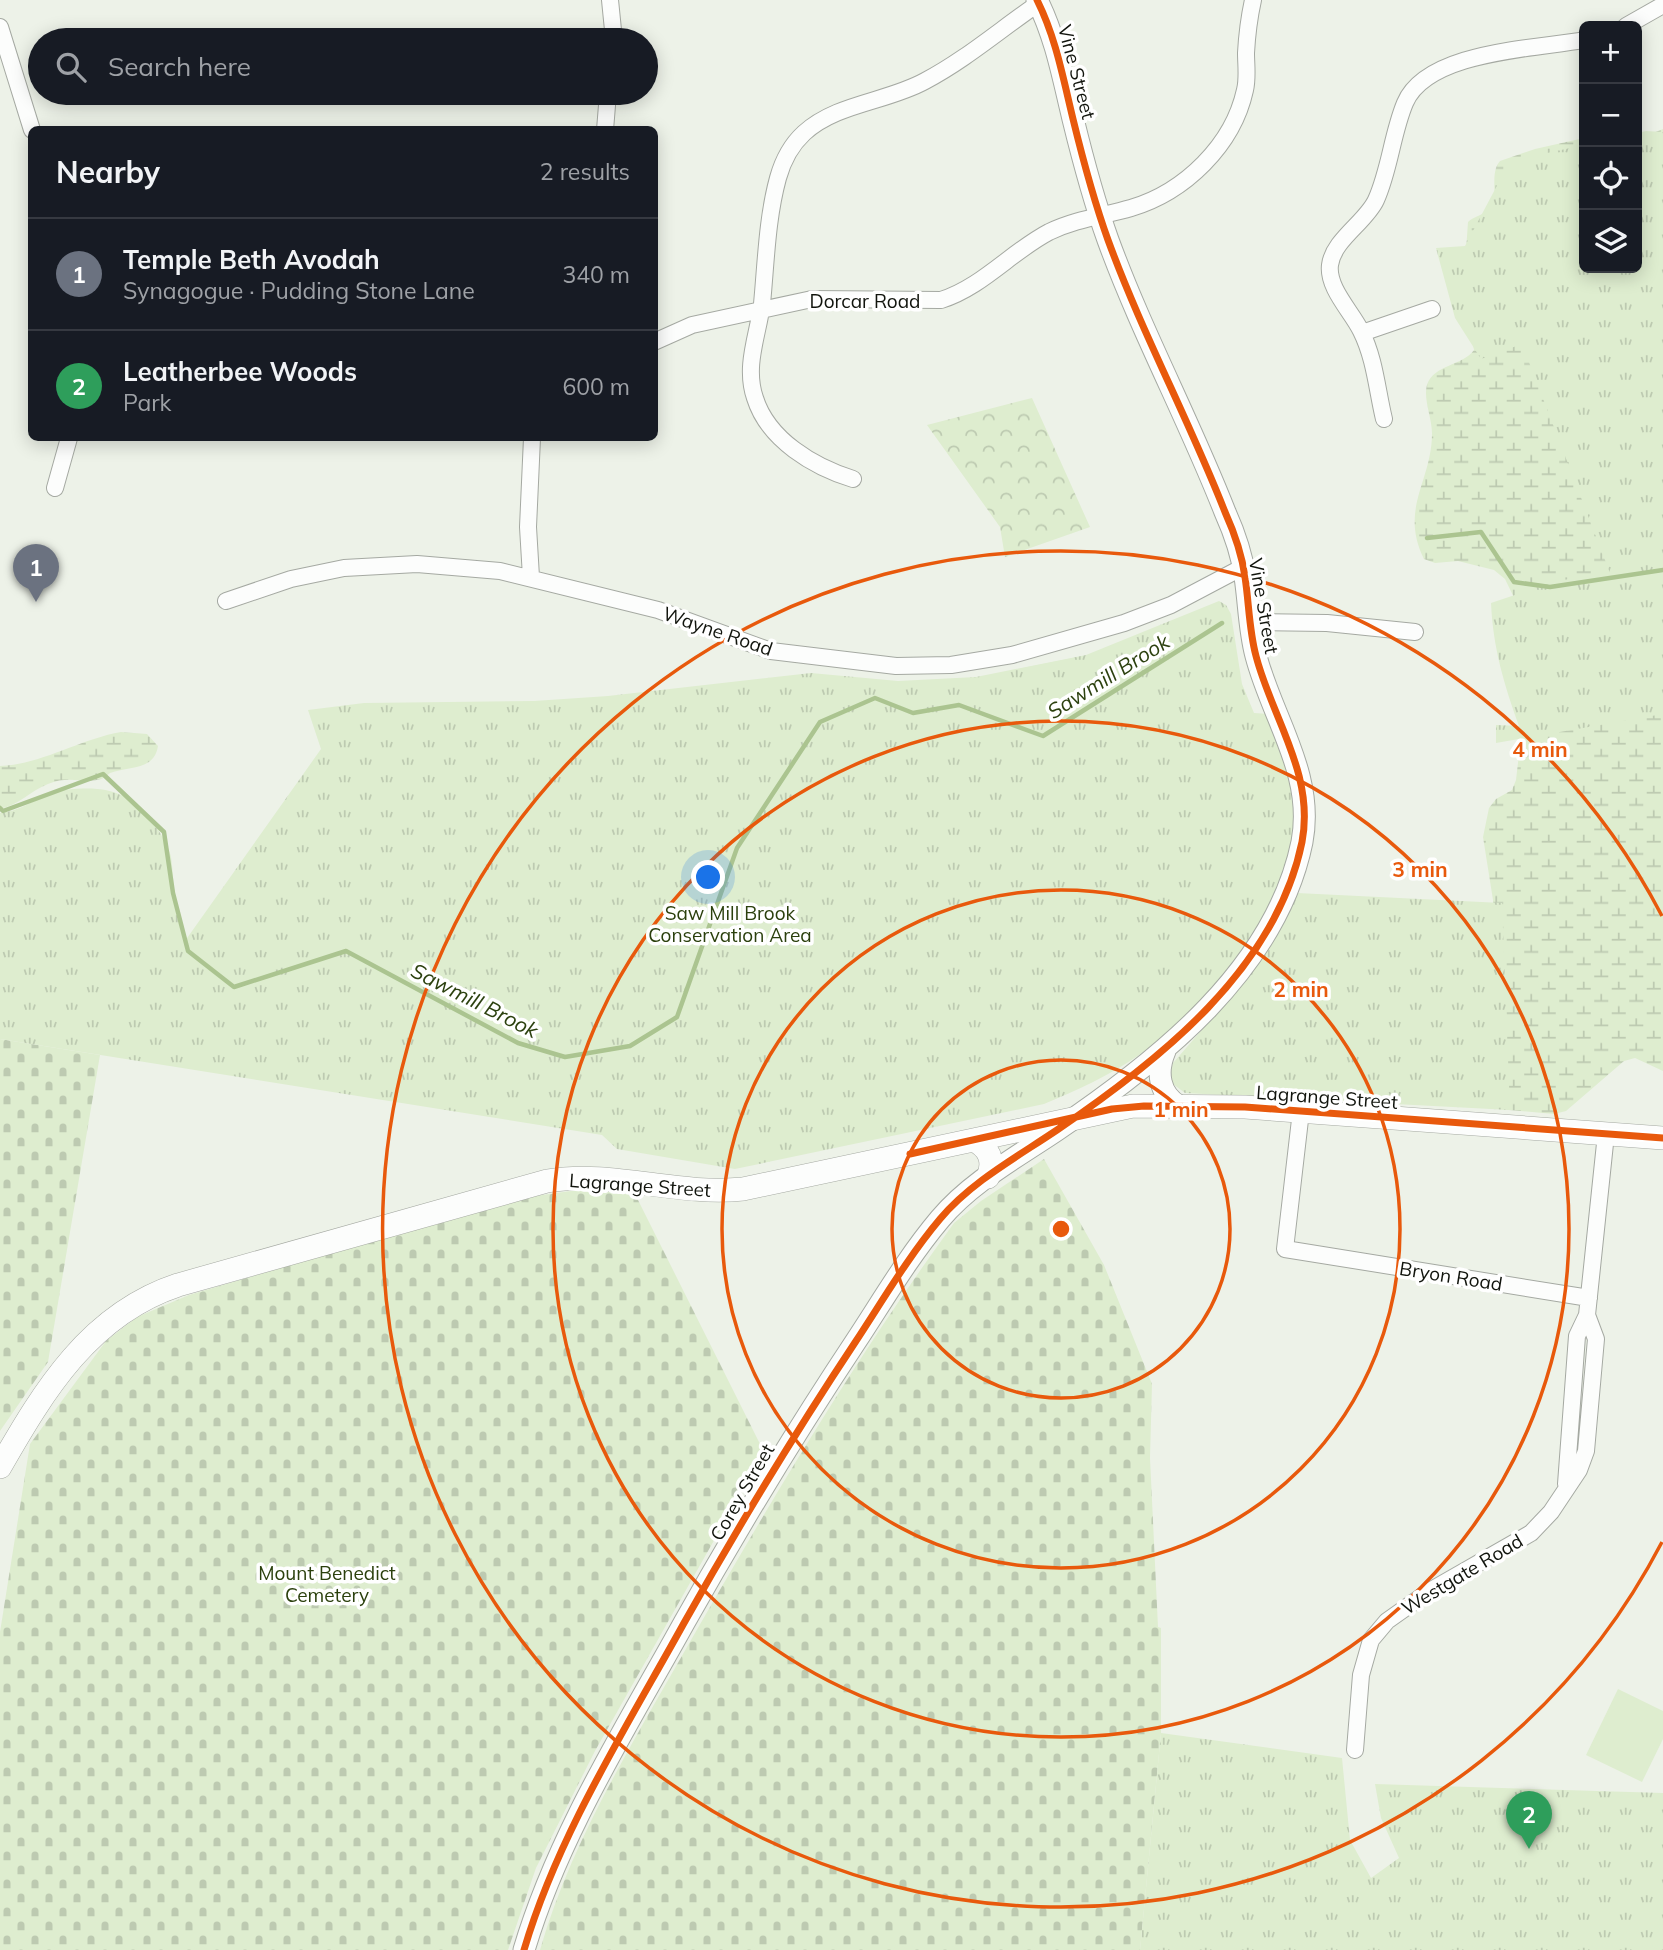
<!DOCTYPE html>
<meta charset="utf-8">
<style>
body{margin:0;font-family:Mulish,sans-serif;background:#242831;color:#f1f3f6}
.controls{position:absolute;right:21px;top:21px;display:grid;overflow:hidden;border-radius:10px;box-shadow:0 4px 18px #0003}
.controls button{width:63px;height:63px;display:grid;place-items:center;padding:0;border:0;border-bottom:2px solid #363941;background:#171b24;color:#f1f3f6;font:35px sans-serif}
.you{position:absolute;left:709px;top:878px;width:24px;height:24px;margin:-18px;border:5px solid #fff;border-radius:50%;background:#1a73e8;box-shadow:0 0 0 10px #1a73e833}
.badge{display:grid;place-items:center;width:46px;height:46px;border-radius:50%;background:#afb2b0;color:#fff;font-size:23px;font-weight:700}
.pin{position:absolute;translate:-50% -58px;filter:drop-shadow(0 2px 4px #0008)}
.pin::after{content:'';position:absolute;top:37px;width:24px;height:21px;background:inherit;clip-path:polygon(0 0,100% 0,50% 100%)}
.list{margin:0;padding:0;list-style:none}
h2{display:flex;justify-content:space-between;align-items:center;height:91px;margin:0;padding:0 28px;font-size:30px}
h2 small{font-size:23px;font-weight:400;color:#9ea1a6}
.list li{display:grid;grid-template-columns:46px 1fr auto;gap:21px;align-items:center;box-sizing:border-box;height:112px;padding:0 28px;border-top:2px solid #363941}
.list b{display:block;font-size:26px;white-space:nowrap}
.list p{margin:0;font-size:23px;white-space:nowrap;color:#9ea1a6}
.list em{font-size:23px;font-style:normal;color:#9ea1a6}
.icon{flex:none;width:38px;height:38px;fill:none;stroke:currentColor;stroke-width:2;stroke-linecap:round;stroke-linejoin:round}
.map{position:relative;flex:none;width:1663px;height:1950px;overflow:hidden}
.search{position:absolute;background:#171b24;box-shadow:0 4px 18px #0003;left:28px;top:28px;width:630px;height:77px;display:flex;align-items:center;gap:18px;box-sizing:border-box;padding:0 24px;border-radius:38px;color:#9ea1a6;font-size:26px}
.panel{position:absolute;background:#171b24;box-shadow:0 4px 18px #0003;left:28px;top:126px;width:630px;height:315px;border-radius:10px}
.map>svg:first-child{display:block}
.forest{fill:url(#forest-crowns)}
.wetland{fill:url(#wetland-marsh)}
.cemetery{fill:url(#cemetery-stones)}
.park{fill:url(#park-tufts)}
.garden{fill:#deedcf}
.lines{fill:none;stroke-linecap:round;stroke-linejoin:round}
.stream{stroke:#abc490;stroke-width:4.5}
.minor-casing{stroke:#a5a9a2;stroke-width:18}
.tertiary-casing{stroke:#a5a9a2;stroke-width:23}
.secondary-casing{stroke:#a5a9a2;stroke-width:24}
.minor{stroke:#fcfdfc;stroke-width:16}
.tertiary{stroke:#fcfdfc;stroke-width:21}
.secondary{stroke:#fcfdfc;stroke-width:23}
.cycleway-casing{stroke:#fff;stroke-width:11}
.cycleway{stroke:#e8590c;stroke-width:7}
.ring{fill:none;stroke:#e8590c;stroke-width:3.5}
.labels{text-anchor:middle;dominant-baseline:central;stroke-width:7;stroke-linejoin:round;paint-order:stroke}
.street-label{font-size:19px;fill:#11140d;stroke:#fff}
.park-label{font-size:19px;fill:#2b400d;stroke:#fff}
.water-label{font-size:21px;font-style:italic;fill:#2c410f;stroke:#fff}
.centre{fill:#e8590c;stroke:#fff;stroke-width:3.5}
.ring-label{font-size:21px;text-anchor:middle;font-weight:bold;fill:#e8590c;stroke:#fff;stroke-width:7;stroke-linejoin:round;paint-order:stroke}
</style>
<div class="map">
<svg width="1663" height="1950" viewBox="0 0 1663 1950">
<defs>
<pattern id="forest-crowns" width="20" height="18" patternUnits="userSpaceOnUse" patternTransform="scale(1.75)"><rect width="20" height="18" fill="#deedcf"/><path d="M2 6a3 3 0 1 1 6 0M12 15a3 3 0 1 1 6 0" fill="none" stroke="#bdcab1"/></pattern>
<pattern id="wetland-marsh" width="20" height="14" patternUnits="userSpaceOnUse" patternTransform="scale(1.75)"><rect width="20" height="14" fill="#deedcf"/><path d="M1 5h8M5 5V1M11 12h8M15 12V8" fill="none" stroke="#bdcab1"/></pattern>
<pattern id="cemetery-stones" width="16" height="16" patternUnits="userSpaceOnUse" patternTransform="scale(1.75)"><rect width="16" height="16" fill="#deedcf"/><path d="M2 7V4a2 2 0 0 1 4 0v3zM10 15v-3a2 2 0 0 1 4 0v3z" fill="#bdcab1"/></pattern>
<pattern id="park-tufts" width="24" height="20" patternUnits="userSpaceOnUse" patternTransform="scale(1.75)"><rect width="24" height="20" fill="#deedcf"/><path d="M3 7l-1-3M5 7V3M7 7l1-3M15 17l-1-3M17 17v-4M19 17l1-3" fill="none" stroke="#bdcab1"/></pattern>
</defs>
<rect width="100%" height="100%" fill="#edf2e8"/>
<path class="forest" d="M 1032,398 L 1090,527 L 1005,557 L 1000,527 L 927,425 Z"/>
<path class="wetland" d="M 1663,129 L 1663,1071 L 1635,1058 L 1624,1061 L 1566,1111 L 1554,1114 L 1475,1107 L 1495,939 L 1493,900 L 1483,837 L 1489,808 L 1496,799 L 1512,790 L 1516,780 L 1522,728 L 1520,610 L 1505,579 L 1494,570 L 1458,561 L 1435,563 L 1424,559 C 1399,508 1432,482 1432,433 C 1432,418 1423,399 1427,385 C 1434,364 1463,366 1474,350 L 1463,294 L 1468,222 C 1474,216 1482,216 1488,210 C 1501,199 1488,175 1500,161 L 1535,149 L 1584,138 L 1584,268 L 1637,268 L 1648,135 Z
M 121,732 L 147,734 L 158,746 C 154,771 129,766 110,773 C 107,775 105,778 101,779 C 86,784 68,775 48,784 C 30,791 19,805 0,809 L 0,766 C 43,764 80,739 121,732 Z"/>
<path class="cemetery" d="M 0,1039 L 100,1055 L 48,1362 L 0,1431 Z
M 1044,1159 L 1104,1265 L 1152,1384 L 1150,1458 L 1158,1627 L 1161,1628 L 1161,1733 L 1140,1950 L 540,1950 C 570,1845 629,1749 683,1654 C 767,1507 854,1360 954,1223 L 981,1201 Z
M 585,1189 L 635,1194 L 764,1452 L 595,1751 L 536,1868 L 508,1950 L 0,1950 L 0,1632 L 30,1444 L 106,1341 L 137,1317 L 189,1295 L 514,1199 Z"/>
<path class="park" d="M 1646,131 L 1663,132 L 1663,714 L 1496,743 L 1496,725 L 1519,726 C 1504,684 1493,648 1491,603 L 1556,581 L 1610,573 L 1522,344 L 1481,359 L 1455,318 L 1436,248 L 1465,246 L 1510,161 L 1584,145 L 1584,268 L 1637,268 L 1637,133 Z
M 1219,601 L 1226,605 L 1231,614 L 1242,684 L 1254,713 L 1269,714 C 1280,747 1301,793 1296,827 C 1282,917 1211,1004 1139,1055 C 1109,1076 1077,1090 1044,1104 L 735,1169 L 617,1149 L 602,1135 L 0,1039 L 0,813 C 24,811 41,793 65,790 C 107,785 133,792 157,828 C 162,836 169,847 171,857 C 175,885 173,914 185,941 L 321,749 L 308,710 L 364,703 L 534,701 L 608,696 L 811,673 L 898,681 L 976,677 L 1086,655 Z
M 1297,893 L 1502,903 L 1510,1110 L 1185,1093 L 1169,1081 L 1173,1063 L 1234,993 Z
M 1161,1733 L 1342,1758 L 1350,1840 L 1371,1878 L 1399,1858 L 1381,1818 L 1375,1784 L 1663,1793 L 1663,1950 L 1140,1950 Z"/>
<path class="garden" d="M 1618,1689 L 1663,1711 L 1663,1739 L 1642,1782 L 1586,1755 Z"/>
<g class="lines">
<path class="stream" d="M 1427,538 L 1481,532 L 1514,582 L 1550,587 L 1663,570
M 0,808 L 3,811 L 103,774 L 164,832 L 173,893 L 188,951 L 234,987 L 346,951 L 518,1043 L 565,1057 L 630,1046 L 677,1017 L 737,848 L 820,722 L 875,698 L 913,713 L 959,705 L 1043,736 L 1222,623"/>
<defs>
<path id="minor" d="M 610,0 L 614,40
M 1626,26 L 1663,5
M 0,27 L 32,130
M 605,130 L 608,93
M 1362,333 L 1432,309
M 654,342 L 692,325 L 812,299 L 941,300 C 982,287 1011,252 1049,232 C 1076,219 1103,216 1131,208 C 1185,192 1233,145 1245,90 C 1248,78 1246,65 1246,53 C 1247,35 1249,18 1253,0
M 1384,419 C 1377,390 1375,359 1361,331 C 1352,312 1327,288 1330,265 C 1333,240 1366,222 1376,200 C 1390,169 1392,134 1405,103 C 1427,51 1535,49 1584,40
M 853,479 C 814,467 768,440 755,398 C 744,366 758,335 762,304 C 766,262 767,218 778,178 C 783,160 791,145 804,133 C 837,103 887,102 925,81 C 965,60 1001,29 1039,3
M 55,488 L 69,438
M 531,577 L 528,527 L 532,438
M 226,601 L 291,579 L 344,568 L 417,564 L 500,571 L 658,610 L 771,651 L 896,666 L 951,665 L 1012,655 L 1124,623 L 1171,605 L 1243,567
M 1250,622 L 1327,623 L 1415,632
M 1301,1111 L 1285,1249 L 1589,1298
M 1566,1484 L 1577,1336 L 1587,1315 L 1606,1134
M 1355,1750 L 1361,1675 L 1371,1640 L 1387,1621 L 1428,1592 L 1531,1533 L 1551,1512 L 1579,1470 L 1586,1451 L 1596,1339 L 1587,1315"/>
<path id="tertiary" d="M 1165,1051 C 1156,1072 1159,1094 1179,1106
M 524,1950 C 558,1835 626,1728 684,1623 C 738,1527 795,1433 856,1341 C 883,1300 908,1257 940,1219 C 971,1182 1017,1157 1057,1130 C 1159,1061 1276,969 1302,842 C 1315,774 1272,718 1256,656 C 1249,630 1249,603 1245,577 C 1242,555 1234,532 1225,512 C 1189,420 1142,333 1108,240 C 1094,201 1083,160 1073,119 C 1063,78 1056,38 1037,0"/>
<path id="secondary" d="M 973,1140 C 989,1147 995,1161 988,1177
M 0,1467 C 44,1390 90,1314 178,1285 L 547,1181 C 613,1170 677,1196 743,1189 L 1133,1106 L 1245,1107 L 1663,1138"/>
</defs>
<use href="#minor" class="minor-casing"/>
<use href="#tertiary" class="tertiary-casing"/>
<use href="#secondary" class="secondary-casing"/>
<use href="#minor" class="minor"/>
<use href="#tertiary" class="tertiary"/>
<use href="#secondary" class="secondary"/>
<defs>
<path id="cycleway" d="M 910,1154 L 1112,1109 L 1144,1106 L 1245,1107 L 1663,1138
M 524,1950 C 558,1835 626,1728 684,1623 C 738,1527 795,1433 856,1341 C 883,1300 908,1257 940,1219 C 971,1182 1017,1157 1057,1130 C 1159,1061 1276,969 1302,842 C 1315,774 1272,718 1256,656 C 1249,630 1249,603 1245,577 C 1242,555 1234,532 1225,512 C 1189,420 1142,333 1108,240 C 1094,201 1083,160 1073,119 C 1063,78 1056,38 1037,0"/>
</defs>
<use href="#cycleway" class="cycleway-casing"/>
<use href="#cycleway" class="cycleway"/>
</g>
<g class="ring">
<circle cx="1061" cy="1229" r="169"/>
<circle cx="1061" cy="1229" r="339"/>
<circle cx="1061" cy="1229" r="508"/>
<path d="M1662 1542A678 678 0 1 1 1662 916"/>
</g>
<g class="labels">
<g class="street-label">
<text transform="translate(1077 72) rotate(75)">Vine Street</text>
<text x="865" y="301">Dorcar Road</text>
<text transform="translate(1264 606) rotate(80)">Vine Street</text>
<text transform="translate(718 631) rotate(19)">Wayne Road</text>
<text transform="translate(1327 1097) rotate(4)">Lagrange Street</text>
<text transform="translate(640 1185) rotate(4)">Lagrange Street</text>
<text transform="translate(1451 1276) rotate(9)">Bryon Road</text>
<text transform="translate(742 1492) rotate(-60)">Corey Street</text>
<text transform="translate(1462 1574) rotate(-31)">Westgate Road</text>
</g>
<g class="park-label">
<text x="730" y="913">Saw Mill Brook<tspan x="730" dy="22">Conservation Area</tspan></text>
<text x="327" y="1573">Mount Benedict<tspan x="327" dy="22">Cemetery</tspan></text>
</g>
<g class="water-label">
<text transform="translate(1108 676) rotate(-32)">Sawmill Brook</text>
<text transform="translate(475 1000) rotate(27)">Sawmill Brook</text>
</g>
</g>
<circle cx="1061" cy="1229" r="10" class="centre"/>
<g class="ring-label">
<text x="1540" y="757">4 min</text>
<text x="1420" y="877">3 min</text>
<text x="1301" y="997">2 min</text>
<text x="1181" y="1117">1 min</text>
</g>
</svg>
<div class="controls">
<button>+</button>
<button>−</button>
<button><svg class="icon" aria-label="locate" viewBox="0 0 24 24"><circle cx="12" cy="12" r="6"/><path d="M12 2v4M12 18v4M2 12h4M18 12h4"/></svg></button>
<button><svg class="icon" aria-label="layers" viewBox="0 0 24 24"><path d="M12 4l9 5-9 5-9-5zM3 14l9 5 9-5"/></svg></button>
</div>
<div class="you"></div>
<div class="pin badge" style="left:36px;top:602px;background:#6b7280">1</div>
<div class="pin badge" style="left:1529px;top:1849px;background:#2e9e5b">2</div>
<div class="search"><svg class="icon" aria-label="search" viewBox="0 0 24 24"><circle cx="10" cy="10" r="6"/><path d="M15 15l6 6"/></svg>Search here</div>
<section class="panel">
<h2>Nearby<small>2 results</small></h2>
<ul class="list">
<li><span class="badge" style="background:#6b7280">1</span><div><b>Temple Beth Avodah</b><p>Synagogue · Pudding Stone Lane</p></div><em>340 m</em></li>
<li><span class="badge" style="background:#2e9e5b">2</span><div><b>Leatherbee Woods</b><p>Park</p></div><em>600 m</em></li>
</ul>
</section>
</div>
